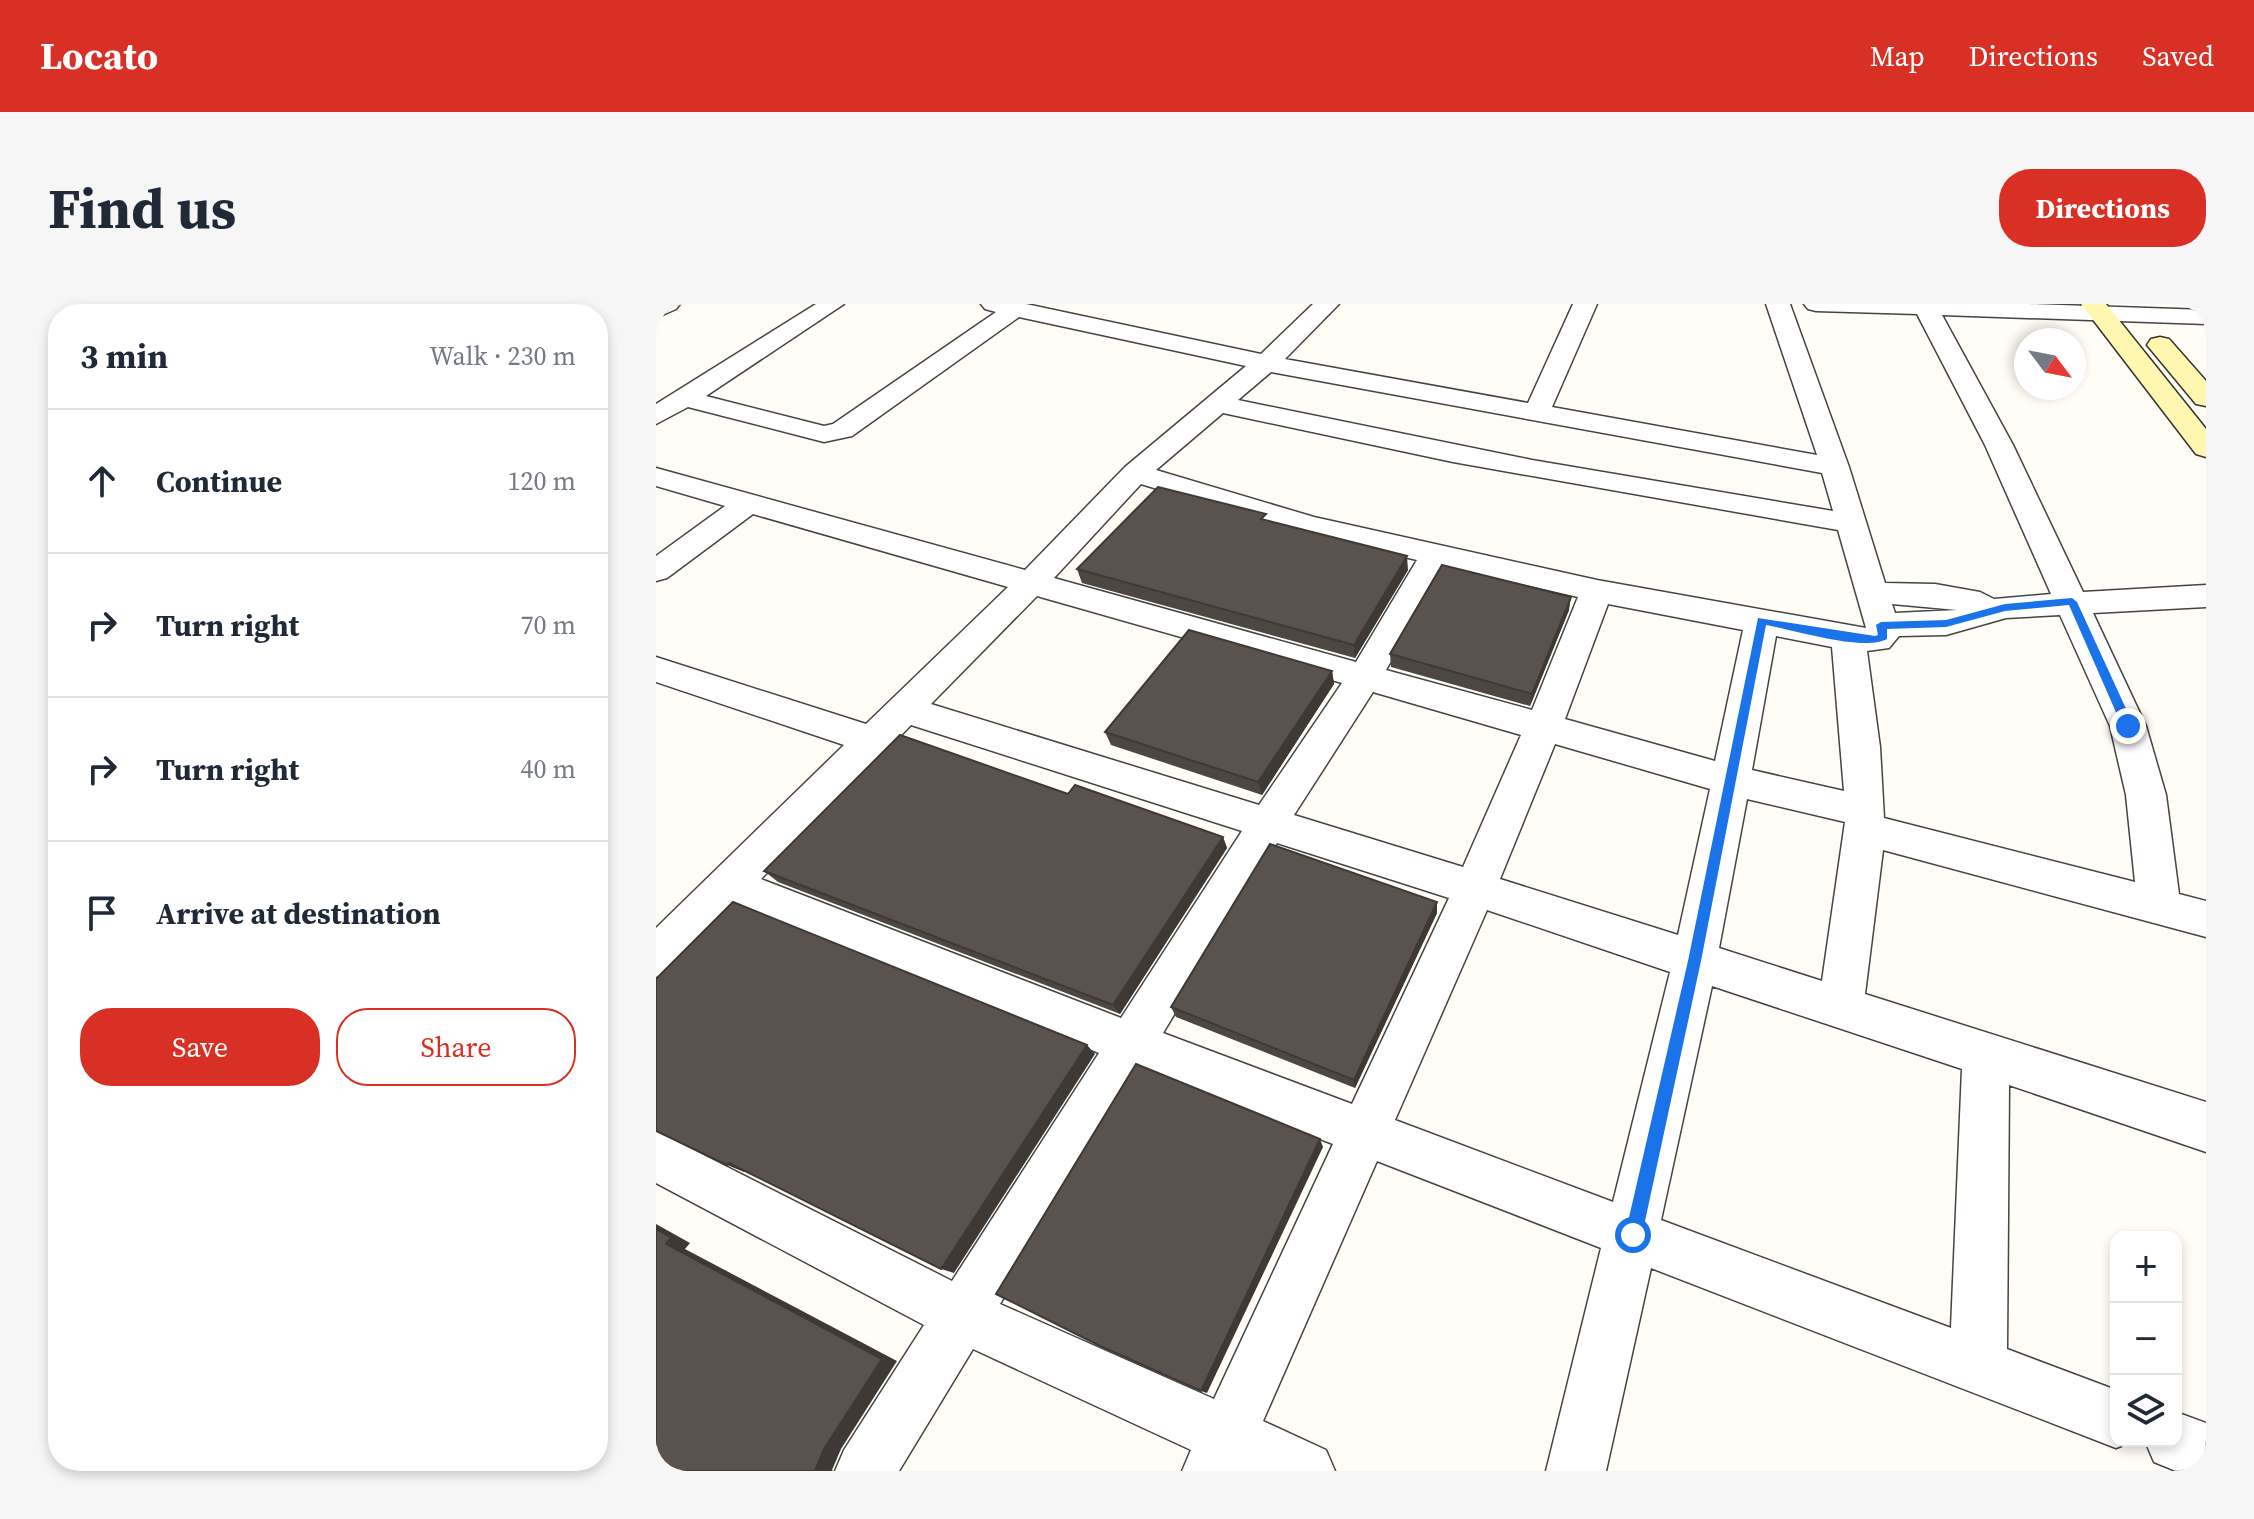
<!DOCTYPE html>
<meta charset="utf-8">
<style>
body{margin:0;font-family:"Source Serif 4",serif;background:#f6f6f7;color:#1f2937}
.controls{position:absolute;right:24px;bottom:24px;display:grid;overflow:hidden;border-radius:16px;box-shadow:0 4px 12px #0003}
.controls button{width:72px;height:72px;display:grid;place-items:center;padding:0;border:0;border-bottom:2px solid #e0e1e3;background:#fff;color:#1f2937;font:40px sans-serif}
.compass{position:absolute;left:1358px;top:24px;width:72px;height:72px;border-radius:50%;background:#fff;box-shadow:0 4px 12px #0003;rotate:122deg}
.stop{position:absolute;width:24px;height:24px;margin:-18px;border:6px solid #1a73e8;border-radius:50%;background:#fff}
.stop.end{background:#1a73e8;border-color:#fff;box-shadow:0 2px 8px #0008}
.list{margin:0;padding:0;list-style:none}
h2{display:flex;justify-content:space-between;align-items:center;height:104px;margin:0;padding:0 32px;font-size:34px}
h2 small{font-size:26px;font-weight:400;color:#747a83}
.list li{display:grid;grid-template-columns:52px 1fr auto;gap:24px;align-items:center;box-sizing:border-box;height:144px;padding:0 32px;border-top:2px solid #e0e1e3}
.list b{display:block;font-size:30px;white-space:nowrap}
.list em{font-size:26px;font-style:normal;color:#747a83}
.actions{display:flex;gap:16px;padding:24px 32px}
.actions a{flex:1;padding:18px 0;border:2px solid #d93025;border-radius:32px;text-align:center;font-size:28px;color:#d93025}
.actions .main{background:#d93025;color:#fff}
.icon{flex:none;width:44px;height:44px;fill:none;stroke:currentColor;stroke-width:2;stroke-linecap:round;stroke-linejoin:round}
.map{position:relative;flex:none;width:1550px;height:1167px;overflow:hidden;border-radius:32px}
header{display:flex;align-items:center;gap:48px;box-sizing:border-box;height:112px;padding:0 40px;background:#d93025;color:#fff}
header strong{font-size:38px}
nav{display:flex;gap:44px;margin-inline-start:auto;font-size:28px}
.intro{display:flex;align-items:center;justify-content:space-between;box-sizing:border-box;height:192px;padding:0 48px}
h1{margin:0;font-size:56px}
.button{padding:20px 36px;border-radius:32px;background:#d93025;color:#fff;font-size:28px;font-weight:700}
main{display:flex;gap:48px;padding:0 48px}
aside{flex:1;background:#fff;border-radius:32px;box-shadow:0 4px 12px #0003}
.map>svg:first-child{display:block}
.lines{fill:none;stroke-linecap:round;stroke-linejoin:round}
.street-casing{stroke:#444;stroke-width:3}
.secondary-casing{stroke:#333;stroke-width:3}
.street{fill:#fff;fill-rule:evenodd}
.secondary{fill:#fff6b0;fill-rule:evenodd}
.wall{fill:#4d4742}
.shaded-wall{fill:#3f3936}
.building{fill:#5a524d;stroke:#3f3936;stroke-width:2}
.route{fill:#1a73e8}
</style>
<header>
<strong>Locato</strong>
<nav><a>Map</a><a>Directions</a><a>Saved</a></nav>
</header>
<div class="intro"><h1>Find us</h1><a class="button">Directions</a></div>
<main>
<aside>
<h2>3 min<small>Walk · 230 m</small></h2>
<ul class="list">
<li><svg class="icon" aria-label="ahead" viewBox="0 0 24 24"><path d="M12 20V5M6 11l6-6 6 6"/></svg><div><b>Continue</b></div><em>120 m</em></li>
<li><svg class="icon" aria-label="right" viewBox="0 0 24 24"><path d="M7 20v-9h11M14 6l5 5-5 5"/></svg><div><b>Turn right</b></div><em>70 m</em></li>
<li><svg class="icon" aria-label="right" viewBox="0 0 24 24"><path d="M7 20v-9h11M14 6l5 5-5 5"/></svg><div><b>Turn right</b></div><em>40 m</em></li>
<li><svg class="icon" aria-label="arrive" viewBox="0 0 24 24"><path d="M6 21V4h12l-3 4 3 4H6"/></svg><div><b>Arrive at destination</b></div></li>
</ul>
<div class="actions"><a class="main">Save</a><a>Share</a></div>
</aside>
<div class="map">
<svg width="1550" height="1167" viewBox="0 0 1550 1167">
<rect width="100%" height="100%" fill="#fffdf5"/>
<g class="lines">
<defs>
<path id="street" d="M 0,0 L 24,0 L 20,5 L 0,14 Z
M 160,0 L 188,0 L 50,92 L 168,122 L 177,120 L 340,8 L 329,5 L 325,0 L 370,0 L 605,50 L 657,0 L 683,0 L 629,55 L 872,99 L 917,0 L 941,0 L 896,103 L 1161,151 L 1110,0 L 1134,0 L 1193,163 L 1229,279 L 1279,280 L 1324,288 L 1338,295 L 1395,290 L 1329,141 L 1261,10 L 1160,7 L 1152,5 L 1148,0 L 1373,0 L 1550,6 L 1550,20 L 1286,11 L 1357,141 L 1427,288 L 1550,281 L 1550,303 L 1437,309 L 1490,422 L 1510,491 L 1523,590 L 1550,597 L 1550,633 L 1227,546 L 1209,690 L 1550,798 L 1550,848 L 1353,781 L 1351,1045 L 1460,1086 L 1460,1137 L 1478,1137 L 1460,1144 L 995,964 L 950,1167 L 890,1167 L 945,944 L 721,857 L 607,1117 L 670,1146 L 679,1167 L 526,1167 L 535,1146 L 317,1045 L 243,1167 L 179,1167 L 188,1146 L 268,1021 L 0,879 L 0,827 L 296,977 L 443,749 L 79,601 L 16,667 L 0,673 L 0,624 L 188,441 L 0,378 L 0,353 L 210,420 L 352,283 L 97,210 L 11,274 L 0,277 L 0,252 L 69,202 L 0,182 L 0,164 L 369,266 L 469,163 L 590,62 L 363,13 L 196,132 L 168,138 L 32,103 L 0,120 L 0,100 ZM 615,68 L 1166,169 L 1177,207 L 876,156 L 582,96 ZM 567,109 L 797,158 L 1182,226 L 1210,324 L 941,276 L 658,213 L 500,166 ZM 485,180 L 640,228 L 761,256 L 700,358 L 398,274 ZM 789,262 L 922,293 L 876,406 L 730,366 ZM 381,292 L 686,379 L 603,501 L 275,400 ZM 952,300 L 1087,326 L 1059,457 L 909,415 ZM 1236,300 L 1301,306 L 1239,309 ZM 1404,311 L 1454,422 L 1470,491 L 1479,578 L 1228,514 L 1224,443 L 1211,347 L 1233,344 L 1243,332 L 1290,331 L 1350,314 ZM 1120,332 L 1176,343 L 1188,487 L 1096,466 ZM 717,388 L 865,431 L 807,563 L 638,511 ZM 255,421 L 586,527 L 465,714 L 105,575 ZM 899,440 L 1054,485 L 1022,631 L 844,575 ZM 1091,495 L 1189,518 L 1166,677 L 1063,644 ZM 621,539 L 793,594 L 696,800 L 507,729 ZM 831,606 L 1014,668 L 957,898 L 739,816 ZM 1056,682 L 1306,765 L 1295,1024 L 1005,916 ZM 485,765 L 677,840 L 558,1095 L 344,1000 Z
M 1520,1108 L 1550,1119 L 1550,1167 L 1520,1167 L 1498,1158 L 1489,1137 L 1520,1137 Z"/>
<path id="secondary" d="M 1425,0 L 1450,0 L 1550,125 L 1550,153 L 1540,150 Z
M 1504,33 L 1513,35 L 1550,77 L 1550,102 L 1540,100 L 1491,41 L 1495,35 Z"/>
</defs>
<use href="#street" class="street-casing"/>
<use href="#secondary" class="secondary-casing"/>
<use href="#street" class="street"/>
<use href="#secondary" class="secondary"/>
</g>
<path class="wall" d="M 611,217 L 752,266 L 699,354 L 426,279 L 421,265 Z
M 913,306 L 874,402 L 735,363 L 734,350 Z
M 676,367 L 678,380 L 606,491 L 455,441 L 449,428 Z
M 412,490 L 567,533 L 571,544 L 464,710 L 122,578 L 108,567 Z
M 781,598 L 781,609 L 699,784 L 520,713 L 515,703 Z"/>
<path class="shaded-wall" d="M 751,252 L 752,266 L 699,354 L 698,341 Z
M 915,293 L 913,306 L 874,402 L 876,390 Z
M 676,367 L 678,380 L 606,491 L 602,478 Z
M 567,533 L 571,544 L 464,710 L 457,701 Z
M 781,598 L 781,609 L 699,784 L 698,776 Z
M 431,741 L 439,750 L 298,969 L 285,965 Z
M 664,835 L 667,843 L 551,1089 L 545,1087 Z
M 73,859 L 90,866 L 88,868 L 71,861 Z
M 0,920 L 34,939 L 29,945 L 241,1057 L 185,1145 L 176,1166 L 177,1167 L 159,1167 L 0,925 Z"/>
<path class="building" d="M 502,183 L 610,210 L 605,215 L 751,252 L 698,341 L 421,265 Z
M 786,261 L 915,293 L 876,390 L 734,350 Z
M 533,326 L 676,367 L 602,478 L 449,428 Z
M 244,431 L 412,490 L 419,481 L 567,533 L 457,701 L 108,567 Z
M 614,540 L 781,598 L 698,776 L 515,703 Z
M 77,598 L 431,741 L 285,965 L 73,859 L 71,861 L 0,827 L 0,675 Z
M 480,760 L 664,835 L 545,1087 L 444,1042 L 340,990 Z
M 0,925 L 15,933 L 10,940 L 226,1055 L 168,1145 L 159,1167 L 0,1167 Z"/>
<path class="route" d="M 1416,294 L 1421,298 L 1478,422 L 1476,425 L 1466,422 L 1413,301 L 1349,307 L 1290,323 L 1231,325 L 1231,335 C 1208,348 1138,326 1110,321 L 1045,657 L 986,931 L 983,936 L 977,939 L 972,936 L 969,931 L 1032,657 L 1102,314 L 1219,332 L 1222,331 L 1220,321 L 1225,318 L 1290,316 L 1349,300 Z"/>
</svg>
<div class="controls">
<button>+</button>
<button>−</button>
<button><svg class="icon" aria-label="layers" viewBox="0 0 24 24"><path d="M12 4l9 5-9 5-9-5zM3 14l9 5 9-5"/></svg></button>
</div>
<svg class="compass" viewBox="-18 -18 36 36"><path d="M0-13l5 13h-10z" fill="#e53935"/><path d="M0 13l5-13h-10z" fill="#747a83"/></svg>
<div class="stop" style="left:977px;top:931px"></div>
<div class="stop end" style="left:1472px;top:422px"></div>
</div>
</main>
